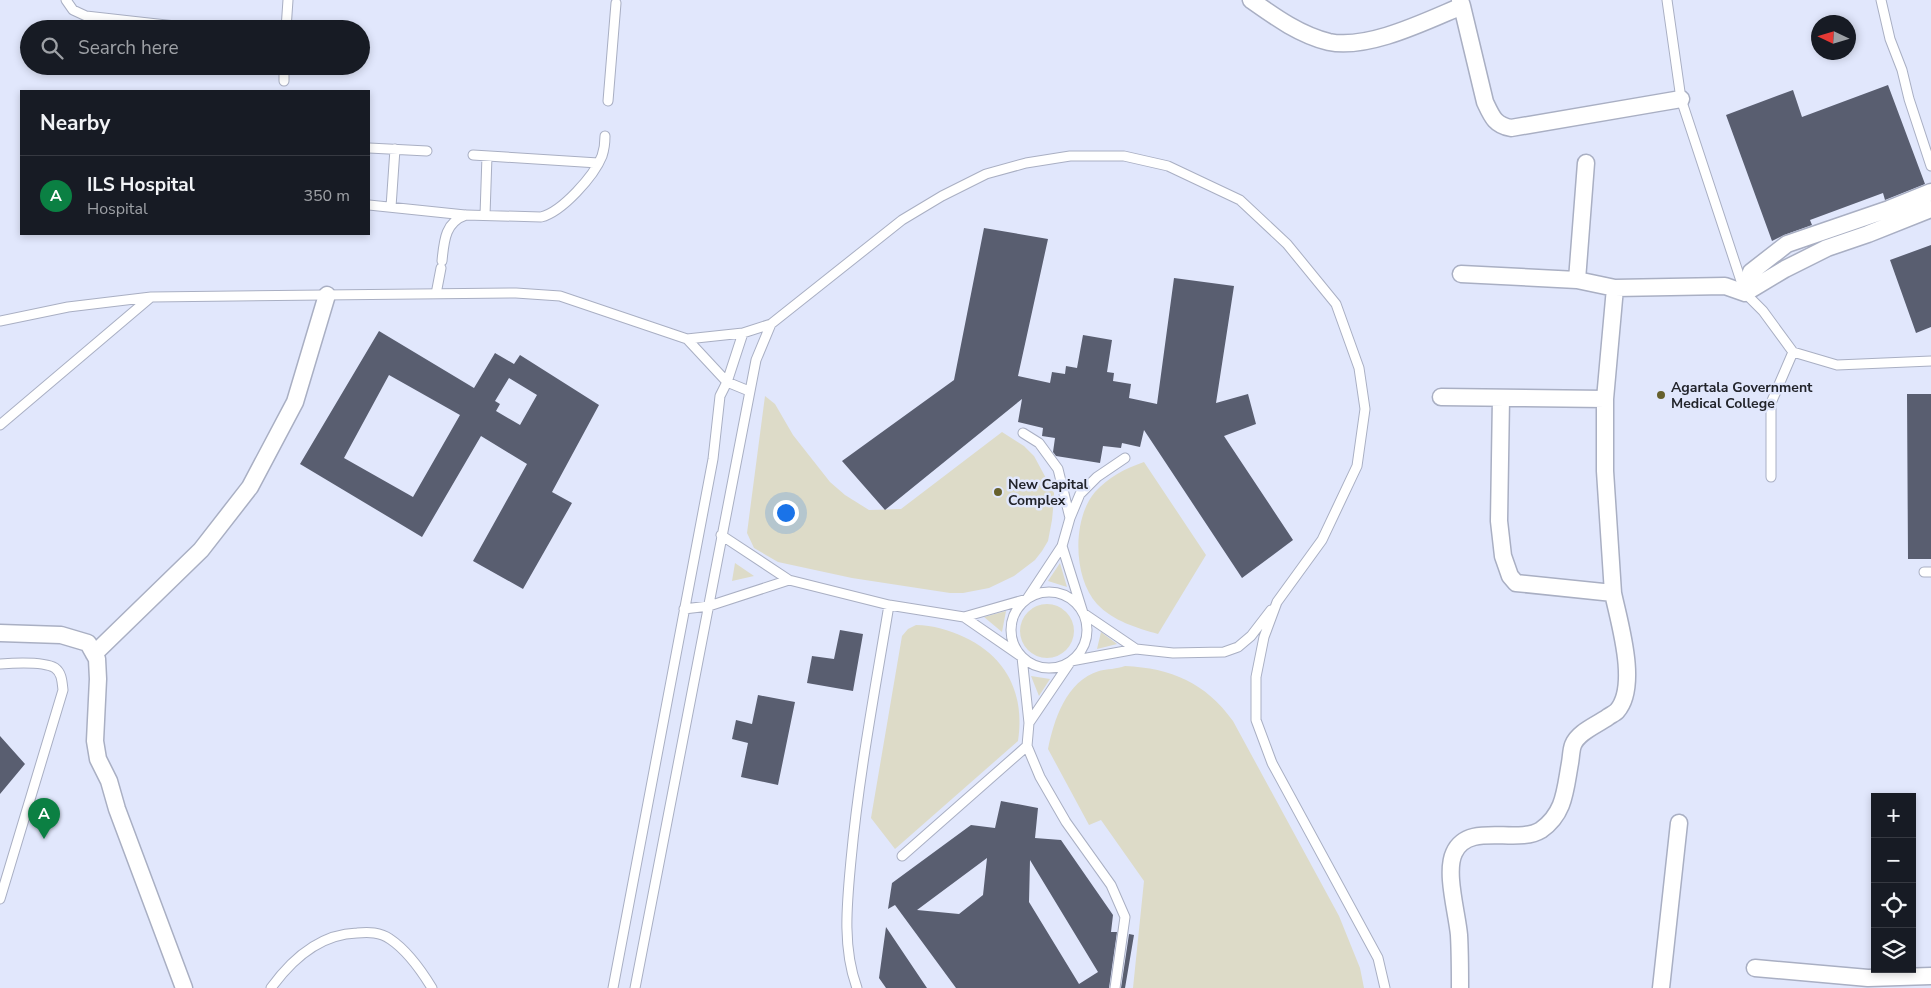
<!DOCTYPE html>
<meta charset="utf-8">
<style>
body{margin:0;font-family:"Nunito Sans",sans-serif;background:#242831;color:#f1f3f6}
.controls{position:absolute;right:15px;bottom:15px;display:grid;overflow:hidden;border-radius:0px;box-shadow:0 2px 8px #0003}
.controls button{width:45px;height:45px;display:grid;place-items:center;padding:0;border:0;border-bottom:1px solid #363941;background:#171b24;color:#f1f3f6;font:25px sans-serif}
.compass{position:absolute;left:1811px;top:15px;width:45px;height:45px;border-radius:50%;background:#171b24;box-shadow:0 2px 8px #0003;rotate:274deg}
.you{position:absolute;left:785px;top:512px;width:18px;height:18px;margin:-12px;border:4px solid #fff;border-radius:50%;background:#1a73e8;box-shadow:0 0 0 8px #1a73e833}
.badge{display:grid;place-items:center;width:32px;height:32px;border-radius:50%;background:#0b8043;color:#fff;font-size:16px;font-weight:700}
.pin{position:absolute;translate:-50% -41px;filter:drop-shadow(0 1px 2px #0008)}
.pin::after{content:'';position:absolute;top:26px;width:18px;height:15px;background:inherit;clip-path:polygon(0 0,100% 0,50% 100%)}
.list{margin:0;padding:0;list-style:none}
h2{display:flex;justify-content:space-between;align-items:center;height:65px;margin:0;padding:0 20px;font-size:21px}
h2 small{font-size:16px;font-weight:400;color:#9ea1a6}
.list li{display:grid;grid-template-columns:32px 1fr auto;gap:15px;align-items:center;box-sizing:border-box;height:80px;padding:0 20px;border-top:1px solid #363941}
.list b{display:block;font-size:19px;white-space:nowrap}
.list p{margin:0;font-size:16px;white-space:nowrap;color:#9ea1a6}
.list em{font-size:16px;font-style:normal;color:#9ea1a6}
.icon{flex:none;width:28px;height:28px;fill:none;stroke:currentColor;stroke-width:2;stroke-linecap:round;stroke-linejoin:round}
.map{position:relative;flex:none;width:1931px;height:988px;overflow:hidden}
.search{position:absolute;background:#171b24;box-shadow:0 2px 8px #0003;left:20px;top:20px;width:350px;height:55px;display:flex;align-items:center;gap:12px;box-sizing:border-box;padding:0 18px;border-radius:28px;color:#9ea1a6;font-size:19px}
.panel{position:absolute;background:#171b24;box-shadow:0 2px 8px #0003;left:20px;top:90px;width:350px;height:145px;border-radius:0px}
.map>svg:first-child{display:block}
.green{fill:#dddbc8}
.building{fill:#595e70;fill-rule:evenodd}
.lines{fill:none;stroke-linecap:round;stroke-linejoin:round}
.service-casing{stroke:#a9afc3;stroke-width:11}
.minor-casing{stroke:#a9afc3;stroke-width:19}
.service{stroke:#fff;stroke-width:9}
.minor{stroke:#fff;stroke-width:16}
.poi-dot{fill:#66602d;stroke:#e1e7fc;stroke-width:2}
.labels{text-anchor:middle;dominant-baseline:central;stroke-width:5;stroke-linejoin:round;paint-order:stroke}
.poi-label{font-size:14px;font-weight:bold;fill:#22242b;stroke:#e1e7fc;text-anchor:start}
</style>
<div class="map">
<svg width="1931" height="988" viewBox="0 0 1931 988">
<rect width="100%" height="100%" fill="#e1e7fc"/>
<path class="green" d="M 765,396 L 775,404 L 793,435 L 830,482 L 845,495 L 869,510 L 901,509 L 1002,432 L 1024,446 L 1034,456 L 1054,493 L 1054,499 L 1052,520 L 1048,541 L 1042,551 L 1035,560 L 1014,576 L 989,588 L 963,593 L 950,593 L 852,578 L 778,562 L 754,548 L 747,533 Z
M 1144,462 L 1206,555 L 1158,634 C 1137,628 1113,621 1097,604 C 1073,578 1072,519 1095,492 C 1109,477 1124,469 1144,462 Z
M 735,563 L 754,576 L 732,581 Z
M 1060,563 L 1067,587 L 1048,581 Z
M1020 631a27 27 0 1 1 54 0a27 27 0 1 1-54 0Z
M 1006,611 L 1002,632 L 984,617 Z
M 916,625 C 933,625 949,630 964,637 C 1007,657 1025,694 1018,741 L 895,849 L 871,818 L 902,636 L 908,629 Z
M 1101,632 L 1117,644 L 1097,649 Z
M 1125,666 C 1171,668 1206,683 1233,721 L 1339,916 L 1360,968 L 1364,988 L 1133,988 L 1144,881 L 1101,820 L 1089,825 L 1048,749 C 1054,720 1066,681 1099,671 C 1107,669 1117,669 1125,666 Z
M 1031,676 L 1050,679 L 1039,696 Z"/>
<path class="building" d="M 1888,85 L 1925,184 L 1885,200 L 1883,193 L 1810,220 L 1812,225 L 1784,235 L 1772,241 L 1726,115 L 1793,90 L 1802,117 Z
M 984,228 L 1048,239 L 1018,376 L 1050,383 L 1052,372 L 1065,374 L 1066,366 L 1077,368 L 1083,335 L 1112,340 L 1107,372 L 1114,373 L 1113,381 L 1131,384 L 1129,398 L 1157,404 L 1174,278 L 1234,286 L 1216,403 L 1248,394 L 1256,424 L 1224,436 L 1293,540 L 1242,578 L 1144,430 L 1140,447 L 1122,443 L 1121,448 L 1103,446 L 1100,463 L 1056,456 L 1053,452 L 1055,438 L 1042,436 L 1043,428 L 1018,422 L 1022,399 L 885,510 L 842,461 L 954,380 Z
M 1931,245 L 1931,327 L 1916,333 L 1890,260 Z
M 379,331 L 474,388 L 495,353 L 514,364 L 520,355 L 599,405 L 552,492 L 572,503 L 523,589 L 473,561 L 527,464 L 481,436 L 422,537 L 300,464 ZM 389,375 L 460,415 L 413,497 L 344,458 ZM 509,378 L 537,395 L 520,425 L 496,411 L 500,404 L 495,401 Z
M 1907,394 L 1931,394 L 1931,559 L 1908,559 Z
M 840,630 L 863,634 L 853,691 L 807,683 L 812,656 L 834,659 Z
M 758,695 L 795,702 L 778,785 L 741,777 L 748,743 L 732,739 L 736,720 L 752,724 Z
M 0,736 L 25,764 L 0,794 Z
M 1001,801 L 1038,808 L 1035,838 L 1061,840 L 1113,915 L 1111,932 L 1117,932 L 1109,988 L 956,988 L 895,905 L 888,909 L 892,883 L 971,825 L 995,828 ZM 987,858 L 983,895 L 959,914 L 917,910 ZM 1030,860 L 1098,972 L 1079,984 L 1029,902 Z
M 886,927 L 927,988 L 886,988 L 879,978 Z
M 1129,934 L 1134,935 L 1125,988 L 1121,988 Z"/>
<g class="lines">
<defs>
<path id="service" d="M 66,0 L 73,10 L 86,16 L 202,29
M 1667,0 L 1681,99 L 1745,293 L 1763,311 L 1793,352 L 1837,365 L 1931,361
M 1881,0 L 1890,39 L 1902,70 L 1909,99 L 1931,166
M 286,29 L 288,0
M 284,81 L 284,66
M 608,101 L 616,3
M 369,148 L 427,151
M 473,155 L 598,163
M 369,205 L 465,215
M 391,207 L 395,149
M 485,215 L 487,156
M 442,261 C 444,241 445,222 466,215 L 541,217 C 562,212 594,176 602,156 C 604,150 605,142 605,136
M 436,294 L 441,268
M 0,321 L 68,307 L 151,297 L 516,293 L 560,296 L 687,339 L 727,382 L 749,391
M 687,339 L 743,333 L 771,324 L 902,220 L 942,196 L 986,174 L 1026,163 L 1070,156 L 1124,156 L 1168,166 L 1240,200 L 1287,244 L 1336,304 L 1359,368 L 1365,409 L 1357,466 L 1322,540 L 1277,602 L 1264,637 L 1256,677 L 1256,720 L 1272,763 L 1378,958 L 1385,988
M 0,425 L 151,297
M 1023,433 L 1039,443 L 1058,469 L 1070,518
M 1125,458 L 1097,477 L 1080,494 L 1070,518 L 1062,546 L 1083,613 L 1136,649
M 1771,477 L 1771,403 L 1793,352
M 721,535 L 789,580 L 889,605 L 964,617 L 1027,599 L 1062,546
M 1924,572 L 1931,572
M1011 630a38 38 0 1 1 76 0a38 38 0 1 1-76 0Z
M 684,609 L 709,606 L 789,580
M 964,617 L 1022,657 L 1029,723
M 0,664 C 14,663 43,661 55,668 C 62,673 62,682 63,690 L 0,899
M 1027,746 L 1040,777 L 1066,822 L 1111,885 L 1125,917 L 1115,988
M 902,856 L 1027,746 L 1029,723 L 1071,661 L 1136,649 L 1173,653 L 1224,652 L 1238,647 L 1251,636 L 1271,610
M 271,988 C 292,959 320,934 357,933 C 369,932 380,932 390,939 C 408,951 421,970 432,988
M 613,988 L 713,459 L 720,396 L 727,382 L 743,333
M 635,988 L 756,360 L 771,324
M 857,988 C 842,947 847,903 851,860 C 859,774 875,690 889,605"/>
<path id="minor" d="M 1251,0 C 1275,17 1300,35 1329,42 C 1368,50 1426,21 1462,6 L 1460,0
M 1462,6 L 1485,102 C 1492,117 1495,125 1511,128 L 1681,99
M 1461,274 L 1577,280 L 1615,288 L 1725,286 L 1745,293 L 1785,269 L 1827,248 L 1868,234 L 1931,209
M 1577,280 L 1586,163
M 1745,293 L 1751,272 L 1787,244 L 1889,209 L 1931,192
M 1441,397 L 1605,399
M 1501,398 L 1499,521 L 1503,556 L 1510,576 L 1516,583 L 1613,593 L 1605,471 L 1605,399 L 1615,288
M 0,633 L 61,635 L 88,643 L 97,659 L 98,679 L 95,741 L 98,759 L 109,781 L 117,809 L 184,988
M 94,654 L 201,550 L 250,487 L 295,402 L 327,295
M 1755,968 L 1868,978 L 1931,976
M 1460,988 C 1460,970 1460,953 1459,935 C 1457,913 1445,872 1454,853 C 1468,821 1517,845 1541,830 C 1565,813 1565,790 1570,763 C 1571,758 1571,750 1573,745 C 1578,732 1597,725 1608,717 C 1611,715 1615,713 1617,711 C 1639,686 1619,622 1613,593
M 1661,988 L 1679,823"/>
</defs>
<use href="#service" class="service-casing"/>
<use href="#minor" class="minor-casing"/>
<use href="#service" class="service"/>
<use href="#minor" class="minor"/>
</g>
<g class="poi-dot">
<circle cx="1661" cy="395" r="5"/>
<circle cx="998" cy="492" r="5"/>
</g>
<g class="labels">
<g class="poi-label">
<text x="1671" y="387">Agartala Government<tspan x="1671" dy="16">Medical College</tspan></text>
<text x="1008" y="484">New Capital<tspan x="1008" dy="16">Complex</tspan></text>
</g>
</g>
</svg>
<div class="controls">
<button>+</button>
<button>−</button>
<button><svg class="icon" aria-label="locate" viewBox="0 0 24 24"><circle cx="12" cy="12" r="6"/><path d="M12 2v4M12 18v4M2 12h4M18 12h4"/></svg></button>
<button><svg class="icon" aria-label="layers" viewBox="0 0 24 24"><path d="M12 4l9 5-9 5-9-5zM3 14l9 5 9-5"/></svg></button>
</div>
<svg class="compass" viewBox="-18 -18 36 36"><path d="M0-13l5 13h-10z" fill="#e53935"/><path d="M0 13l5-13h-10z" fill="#9ea1a6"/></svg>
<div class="you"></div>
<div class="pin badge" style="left:44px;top:839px">A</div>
<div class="search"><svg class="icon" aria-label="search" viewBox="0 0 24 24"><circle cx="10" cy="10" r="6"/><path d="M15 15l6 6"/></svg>Search here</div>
<section class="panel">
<h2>Nearby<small></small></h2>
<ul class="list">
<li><span class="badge">A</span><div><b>ILS Hospital</b><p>Hospital</p></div><em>350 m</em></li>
</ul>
</section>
</div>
